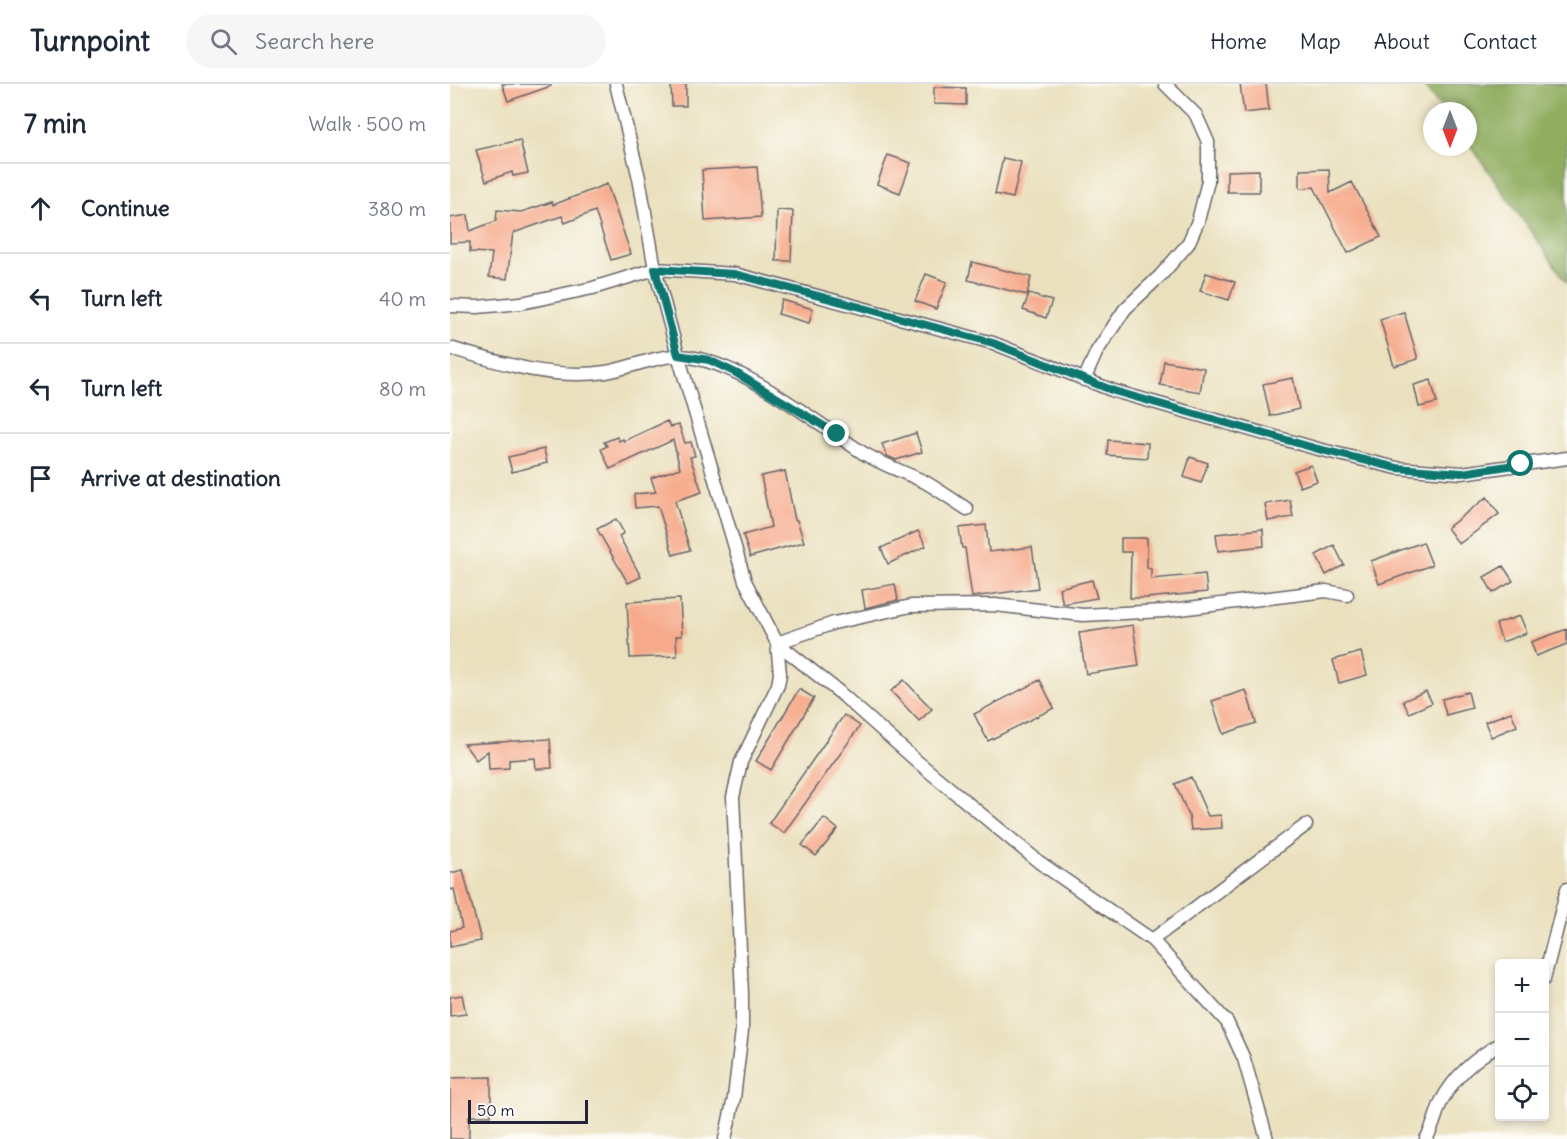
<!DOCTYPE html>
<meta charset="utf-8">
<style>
body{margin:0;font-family:Delius,sans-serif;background:#f6f6f7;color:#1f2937}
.controls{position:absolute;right:18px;bottom:18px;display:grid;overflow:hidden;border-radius:6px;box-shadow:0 3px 9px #0003}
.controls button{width:54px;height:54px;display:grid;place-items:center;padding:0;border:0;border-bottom:2px solid #e0e1e3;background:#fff;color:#1f2937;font:30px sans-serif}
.compass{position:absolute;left:973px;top:18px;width:54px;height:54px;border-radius:50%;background:#fff;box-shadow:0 3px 9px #0003;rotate:180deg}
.scale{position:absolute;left:18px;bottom:15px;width:120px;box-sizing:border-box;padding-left:6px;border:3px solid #22223b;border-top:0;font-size:16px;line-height:21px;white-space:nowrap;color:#22223b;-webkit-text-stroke:4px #fdfcf7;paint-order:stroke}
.stop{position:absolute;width:18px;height:18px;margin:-14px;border:4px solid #0f766e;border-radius:50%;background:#fff}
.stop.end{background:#0f766e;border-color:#fff;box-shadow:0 2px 6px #0008}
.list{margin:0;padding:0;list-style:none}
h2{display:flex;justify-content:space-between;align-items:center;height:78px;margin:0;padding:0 24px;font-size:26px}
h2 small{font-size:20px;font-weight:400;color:#747a83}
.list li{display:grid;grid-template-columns:39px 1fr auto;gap:18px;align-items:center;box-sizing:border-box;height:90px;padding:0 24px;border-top:2px solid #e0e1e3}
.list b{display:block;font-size:22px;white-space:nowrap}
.list em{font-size:20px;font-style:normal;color:#747a83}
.icon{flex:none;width:33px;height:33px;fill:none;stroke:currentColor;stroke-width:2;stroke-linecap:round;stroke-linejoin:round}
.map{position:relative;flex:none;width:1117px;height:1055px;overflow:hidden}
header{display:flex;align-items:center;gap:36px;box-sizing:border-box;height:84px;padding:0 30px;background:#fff;border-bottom:2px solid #e0e1e3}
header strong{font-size:28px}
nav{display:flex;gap:33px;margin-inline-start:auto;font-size:21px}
.search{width:420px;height:54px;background:#f6f6f7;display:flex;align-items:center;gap:15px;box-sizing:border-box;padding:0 21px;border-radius:33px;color:#747a83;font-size:22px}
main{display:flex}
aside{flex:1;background:#fff}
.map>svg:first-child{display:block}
.forest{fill:#90ad60;stroke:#59684e;stroke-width:1.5}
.building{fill:#f6aa8b}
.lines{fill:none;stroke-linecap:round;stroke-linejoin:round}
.minor-casing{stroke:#686468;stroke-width:15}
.minor{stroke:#fff;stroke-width:12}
.route{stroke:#0f766e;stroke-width:8}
</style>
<header>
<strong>Turnpoint</strong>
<div class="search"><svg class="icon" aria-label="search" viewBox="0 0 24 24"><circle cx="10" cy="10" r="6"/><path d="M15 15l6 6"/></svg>Search here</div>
<nav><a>Home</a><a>Map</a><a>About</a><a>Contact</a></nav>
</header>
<main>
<aside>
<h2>7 min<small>Walk · 500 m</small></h2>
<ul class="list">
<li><svg class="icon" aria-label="ahead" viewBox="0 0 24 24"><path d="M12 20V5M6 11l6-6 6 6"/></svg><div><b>Continue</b></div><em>380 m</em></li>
<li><svg class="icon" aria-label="left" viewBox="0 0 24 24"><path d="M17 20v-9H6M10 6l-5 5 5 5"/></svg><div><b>Turn left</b></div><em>40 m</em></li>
<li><svg class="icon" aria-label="left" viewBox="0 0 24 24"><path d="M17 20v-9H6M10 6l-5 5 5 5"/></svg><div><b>Turn left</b></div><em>80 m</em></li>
<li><svg class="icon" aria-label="arrive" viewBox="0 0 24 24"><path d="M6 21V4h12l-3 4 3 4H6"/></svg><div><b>Arrive at destination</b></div></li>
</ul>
</aside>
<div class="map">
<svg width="1117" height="1055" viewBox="0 0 1117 1055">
<rect width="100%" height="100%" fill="#fdfcf7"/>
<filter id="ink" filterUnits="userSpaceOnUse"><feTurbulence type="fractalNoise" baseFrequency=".0167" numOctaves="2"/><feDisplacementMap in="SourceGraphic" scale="12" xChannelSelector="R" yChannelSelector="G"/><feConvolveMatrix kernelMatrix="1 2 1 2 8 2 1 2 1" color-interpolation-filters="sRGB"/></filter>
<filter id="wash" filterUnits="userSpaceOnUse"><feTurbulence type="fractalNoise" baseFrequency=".008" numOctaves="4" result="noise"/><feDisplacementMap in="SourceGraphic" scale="24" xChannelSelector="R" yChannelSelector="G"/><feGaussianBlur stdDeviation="1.35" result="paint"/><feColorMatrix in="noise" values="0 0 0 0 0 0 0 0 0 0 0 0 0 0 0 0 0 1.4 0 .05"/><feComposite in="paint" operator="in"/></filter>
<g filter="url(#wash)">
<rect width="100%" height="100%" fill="#eae0bd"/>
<path class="forest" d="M 972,0 L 1117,0 L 1117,199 L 1018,58 L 1018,27 L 994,27 Z"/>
<g id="blocks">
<path class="building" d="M 52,0 L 101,0 L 101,2 L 58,17 Z
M 221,0 L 236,0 L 236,22 L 222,22 Z
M 790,0 L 816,0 L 819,26 L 794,29 Z
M 484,3 L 516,4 L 516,21 L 484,20 Z
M 70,56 L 78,89 L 63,92 L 62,88 L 36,97 L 26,66 Z
M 438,71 L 461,79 L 450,109 L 427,100 Z
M 553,74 L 571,78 L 563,114 L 545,110 Z
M 307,83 L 311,133 L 255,137 L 252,86 Z
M 879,85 L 880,109 L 902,98 L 931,153 L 898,169 L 864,103 L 850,104 L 850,86 Z
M 809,86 L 809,108 L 777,108 L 777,87 Z
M 157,100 L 181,170 L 161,176 L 145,127 L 115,139 L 112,132 L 63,149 L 57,195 L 39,193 L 42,169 L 20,168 L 20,158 L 0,159 L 0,134 L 18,131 L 20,147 L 46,137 L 47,126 L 71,128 L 102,118 L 103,121 Z
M 327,126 L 343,127 L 341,177 L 326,177 Z
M 522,178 L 581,193 L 577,211 L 518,196 Z
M 756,189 L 785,198 L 779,216 L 750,207 Z
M 476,190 L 497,198 L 486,225 L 465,217 Z
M 579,210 L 602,217 L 596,234 L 573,226 Z
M 332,216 L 363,225 L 359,239 L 328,230 Z
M 954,228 L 968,275 L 944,282 L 930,235 Z
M 714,277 L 754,284 L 750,308 L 710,301 Z
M 843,294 L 849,325 L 820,332 L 813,300 Z
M 981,296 L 987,319 L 969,323 L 964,301 Z
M 217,337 L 220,343 L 229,341 L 235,359 L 241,358 L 245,372 L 240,373 L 252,408 L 225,417 L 240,466 L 223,471 L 208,422 L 185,424 L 184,410 L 206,408 L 201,394 L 230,384 L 223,356 L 160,385 L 151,365 L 157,362 L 154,358 L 167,353 L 169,357 L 173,355 L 174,357 Z
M 466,349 L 472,368 L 446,376 L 437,372 L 432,360 Z
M 658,356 L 698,359 L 697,374 L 657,371 Z
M 94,365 L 97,379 L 62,388 L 58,373 Z
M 740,373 L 758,379 L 751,399 L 734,393 Z
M 861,381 L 867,397 L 850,403 L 844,387 Z
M 335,387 L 345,436 L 347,436 L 354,458 L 300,473 L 293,451 L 321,443 L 311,392 Z
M 1037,413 L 1049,430 L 1009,460 L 997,444 Z
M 840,416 L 843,433 L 818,437 L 815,420 Z
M 166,435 L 174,449 L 169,452 L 191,493 L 178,499 L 147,445 Z
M 536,441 L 539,468 L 582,463 L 588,504 L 522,513 L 515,464 L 512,464 L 509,444 Z
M 813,445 L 814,462 L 768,467 L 766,450 Z
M 468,447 L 476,462 L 438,480 L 431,464 Z
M 671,454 L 697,454 L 697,484 L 701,485 L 701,495 L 755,490 L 757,508 L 696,514 L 680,514 L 681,468 L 671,468 Z
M 973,458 L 982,481 L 929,500 L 921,477 Z
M 884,461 L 894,481 L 876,491 L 866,471 Z
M 1053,482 L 1063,497 L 1043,509 L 1034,493 Z
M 642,496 L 647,514 L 613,520 L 609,504 Z
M 445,500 L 448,516 L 415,524 L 412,506 Z
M 230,515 L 232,552 L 226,552 L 227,572 L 180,574 L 177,518 Z
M 1070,532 L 1077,549 L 1052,558 L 1046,540 Z
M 683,541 L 689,582 L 636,590 L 629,549 Z
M 1117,545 L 1117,560 L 1086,572 L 1081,558 Z
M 911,568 L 917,591 L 889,599 L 883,576 Z
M 454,596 L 482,625 L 469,637 L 441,607 Z
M 590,596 L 604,624 L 538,657 L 524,630 Z
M 349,605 L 364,614 L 321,686 L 306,677 Z
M 796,606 L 806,639 L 773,650 L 762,617 Z
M 976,607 L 982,619 L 959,629 L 953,617 Z
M 1018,608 L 1022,624 L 996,631 L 992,615 Z
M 1061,628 L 1067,642 L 1041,653 L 1035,638 Z
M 394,631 L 410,642 L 334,749 L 319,739 Z
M 100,655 L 102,684 L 86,685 L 85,674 L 59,676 L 59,684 L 39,685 L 38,667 L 26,676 L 14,660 Z
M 741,693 L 758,732 L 771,731 L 772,744 L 741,746 L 739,732 L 725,700 Z
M 374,734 L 388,745 L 366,772 L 352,761 Z
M 13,786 L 31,857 L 0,863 L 0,847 L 12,844 L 4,805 L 0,806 L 0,789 Z
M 12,911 L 16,930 L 0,932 L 0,913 Z
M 41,993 L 41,1032 L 19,1032 L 19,1055 L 0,1055 L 0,994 Z"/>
</g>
</g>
<g filter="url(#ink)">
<use href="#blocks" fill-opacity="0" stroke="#686468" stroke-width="1.5"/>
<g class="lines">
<defs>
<path id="minor" d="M 166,0 L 189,94 L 205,185 L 228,271 L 295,497 L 327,559 L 330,590 L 328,601 L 291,678 L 283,713 L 292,910 L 292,946 L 284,1014 L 275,1055
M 0,222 L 27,223 L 71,219 L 143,204 L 205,185 L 285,190 L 543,259 L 664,307 L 868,365 L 947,384 L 1012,389 L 1117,374
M 0,264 C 50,279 103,296 156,288 C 176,285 212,270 231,272 C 289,276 364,337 413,369 C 433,381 454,388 475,398 C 489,406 503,416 517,425
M 634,296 L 647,267 L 675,225 L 711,191 L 738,160 L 748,137 L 758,97 L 758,58 L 746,31 L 715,0
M 327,559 L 389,608 L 469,679 L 589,778 L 702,856 L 777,938 L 794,975 L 817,1055
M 327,559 L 384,539 L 461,522 L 545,521 L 633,531 L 714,527 L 876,507 L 897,511
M 702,856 L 856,741
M 1094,895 L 1117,805
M 976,1055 C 984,1043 986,1028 992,1016 C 1005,992 1027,973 1050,960"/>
</defs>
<use href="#minor" class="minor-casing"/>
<use href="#minor" class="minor"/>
</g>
</g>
<g class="lines" filter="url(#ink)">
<path class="route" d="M 387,350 L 286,289 L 259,276 L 228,271 L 205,185 L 285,190 L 399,220 L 543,259 L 664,307 L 868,365 L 947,384 L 1012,389 L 1071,380"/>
</g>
</svg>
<div class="controls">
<button>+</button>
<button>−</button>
<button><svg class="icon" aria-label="locate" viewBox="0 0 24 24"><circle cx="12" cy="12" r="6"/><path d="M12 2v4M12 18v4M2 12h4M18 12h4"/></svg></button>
</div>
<svg class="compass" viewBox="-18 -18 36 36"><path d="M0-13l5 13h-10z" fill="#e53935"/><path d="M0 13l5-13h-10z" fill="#747a83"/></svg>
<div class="scale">50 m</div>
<div class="stop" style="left:1071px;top:380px"></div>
<div class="stop end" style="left:387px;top:350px"></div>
</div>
</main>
